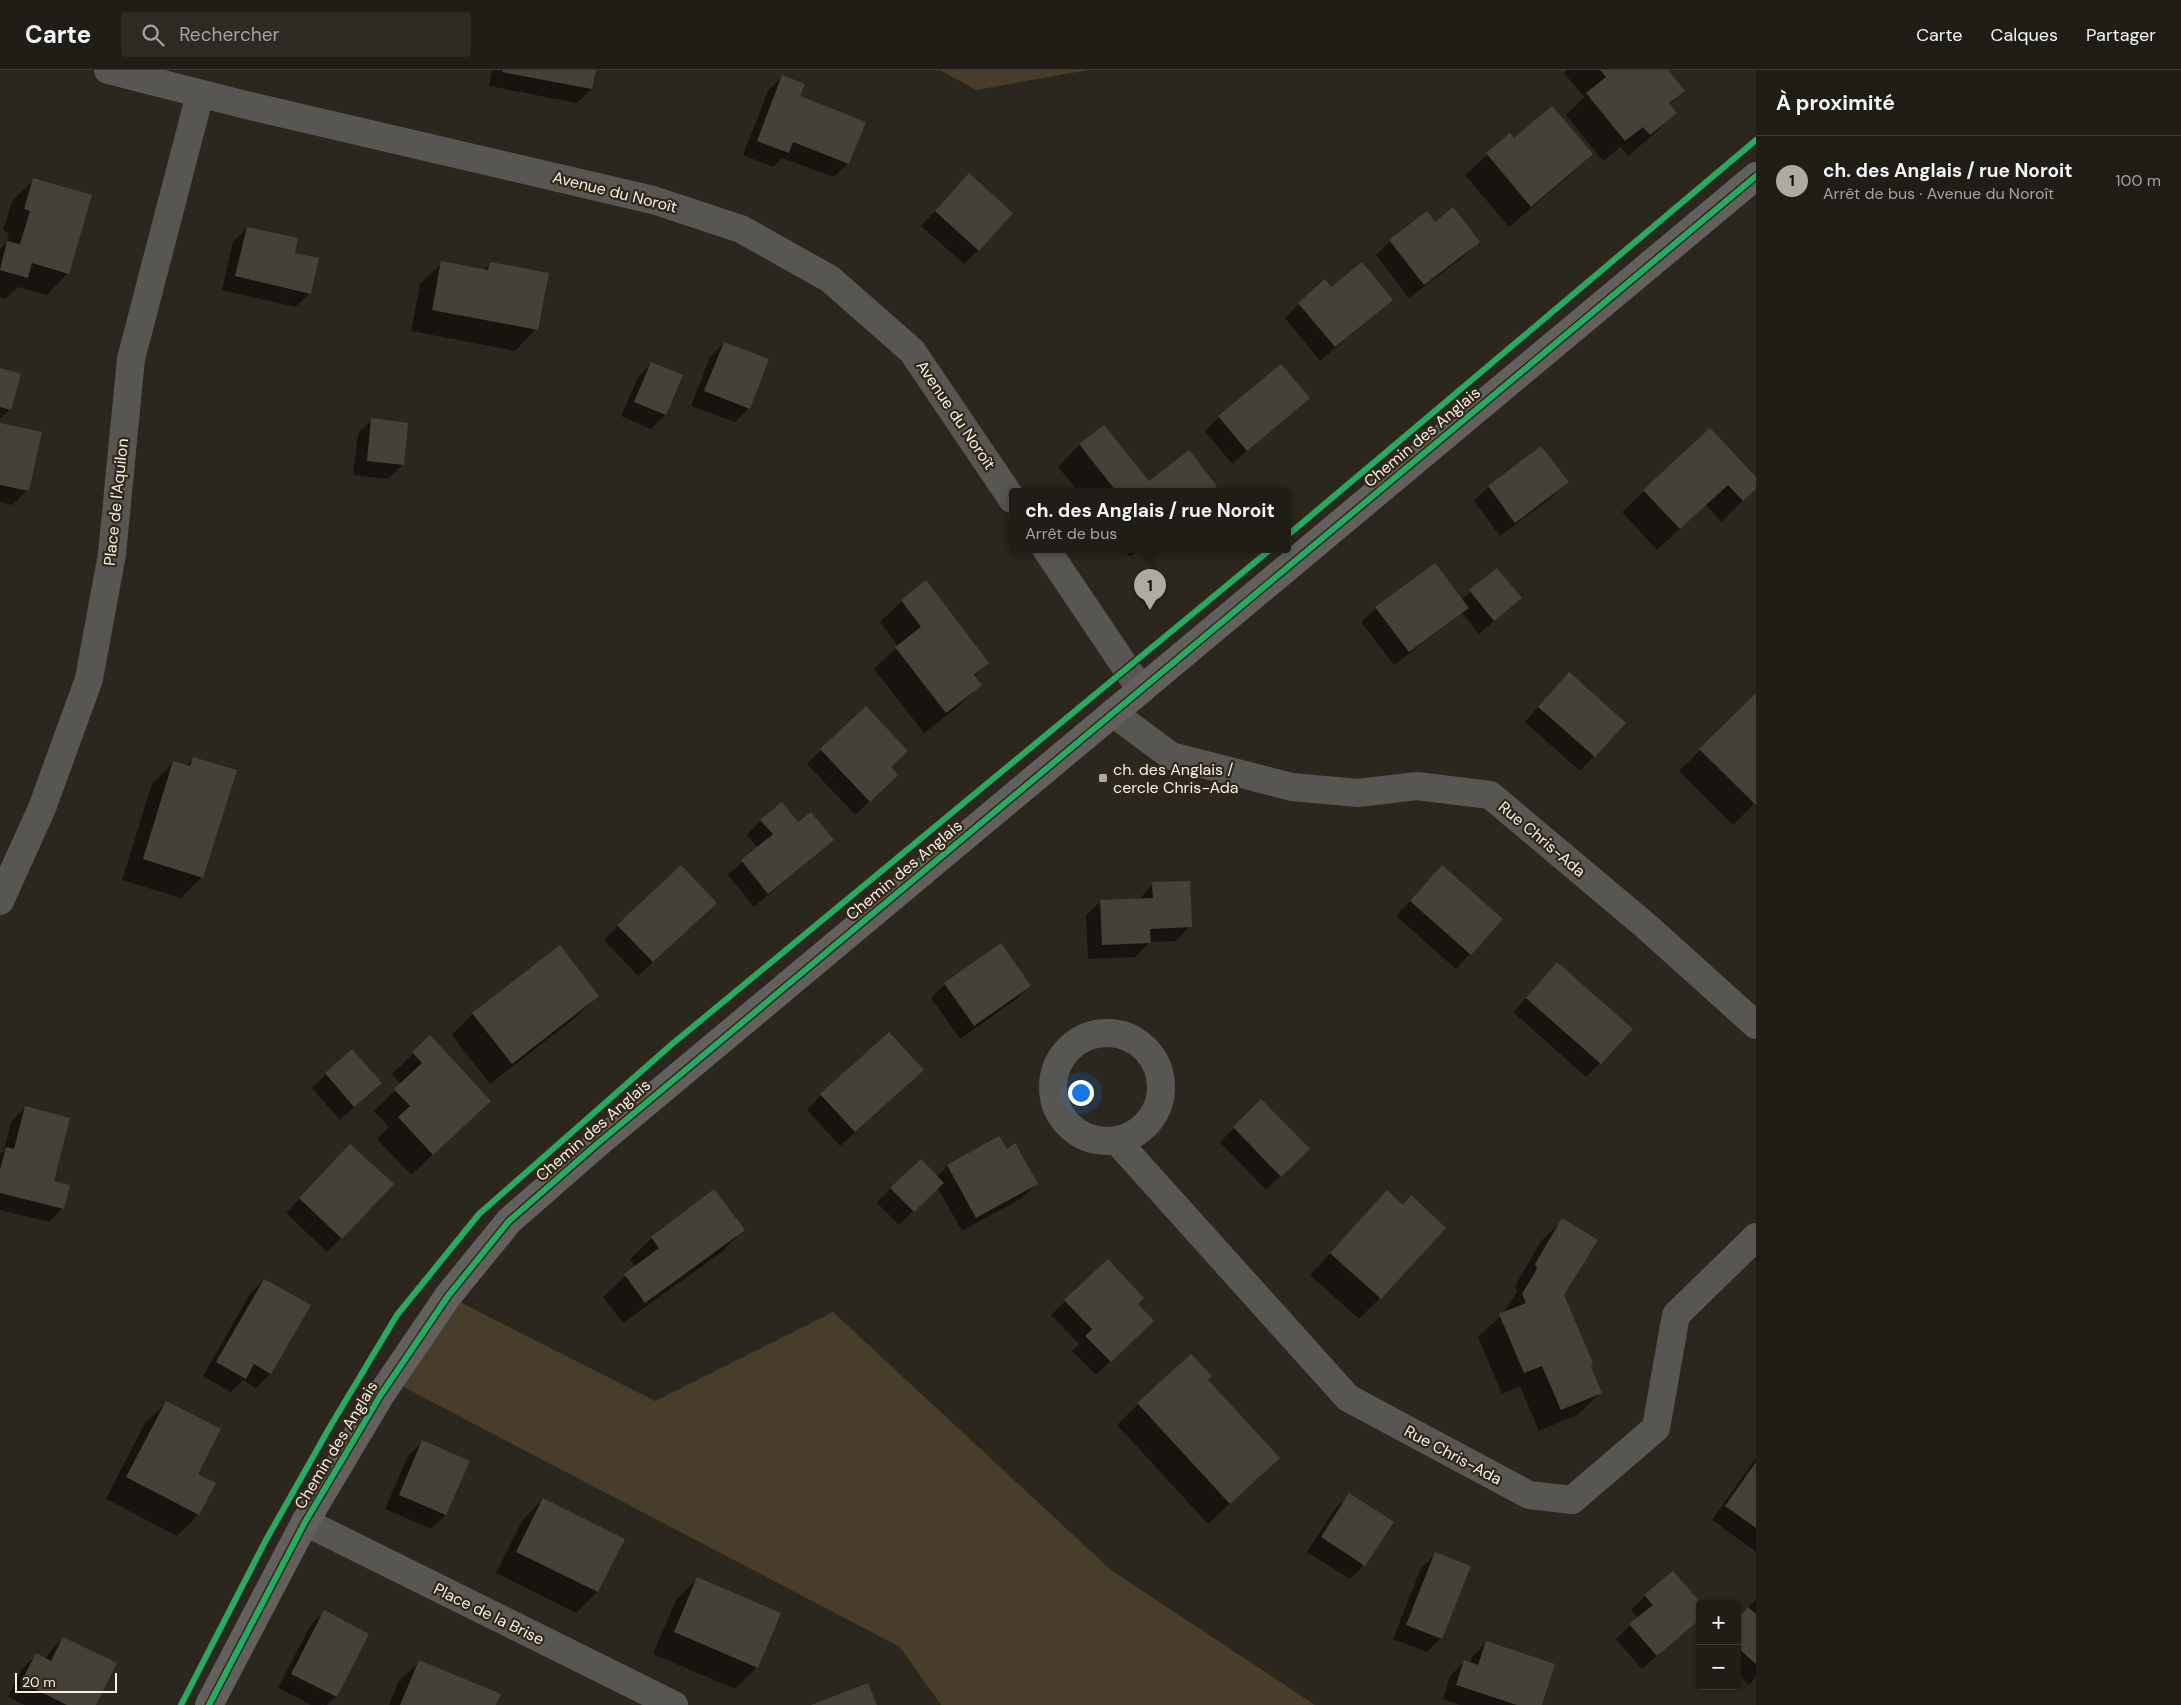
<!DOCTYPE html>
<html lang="fr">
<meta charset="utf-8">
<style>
body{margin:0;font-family:"DM Sans",sans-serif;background:#2d2a24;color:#f1f3f6}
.controls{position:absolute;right:15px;bottom:15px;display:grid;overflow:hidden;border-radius:5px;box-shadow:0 1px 4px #0004}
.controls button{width:45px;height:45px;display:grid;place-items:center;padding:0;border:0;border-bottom:1px solid #3d3b36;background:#201d17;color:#f1f3f6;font:25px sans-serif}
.scale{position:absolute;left:15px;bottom:12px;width:102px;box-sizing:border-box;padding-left:5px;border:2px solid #f5f0e6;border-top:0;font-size:14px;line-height:18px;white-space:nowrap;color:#f5f0e6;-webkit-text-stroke:4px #312819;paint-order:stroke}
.you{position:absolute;left:1080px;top:1022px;width:18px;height:18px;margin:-12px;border:4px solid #fff;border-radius:50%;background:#1a73e8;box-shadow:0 0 0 8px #1a73e833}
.badge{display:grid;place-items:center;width:32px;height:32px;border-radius:50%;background:#aeaaa0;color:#111;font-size:16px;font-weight:700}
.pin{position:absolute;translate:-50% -41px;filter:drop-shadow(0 1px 2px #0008)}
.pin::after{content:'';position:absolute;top:26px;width:18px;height:15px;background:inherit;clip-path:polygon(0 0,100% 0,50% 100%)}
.popup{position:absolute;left:1009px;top:418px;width:282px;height:65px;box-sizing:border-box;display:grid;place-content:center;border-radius:5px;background:#201d17;filter:drop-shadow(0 1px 4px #0005);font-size:16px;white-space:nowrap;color:#a2a2a1}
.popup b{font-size:19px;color:#f1f3f6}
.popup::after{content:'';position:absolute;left:50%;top:100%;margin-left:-10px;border:10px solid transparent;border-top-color:#201d17}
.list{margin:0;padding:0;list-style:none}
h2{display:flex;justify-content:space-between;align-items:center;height:65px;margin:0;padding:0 20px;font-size:21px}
h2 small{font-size:16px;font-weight:400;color:#a2a2a1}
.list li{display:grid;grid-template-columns:32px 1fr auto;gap:15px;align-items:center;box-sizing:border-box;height:90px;padding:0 20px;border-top:1px solid #3d3b36}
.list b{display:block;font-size:19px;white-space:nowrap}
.list p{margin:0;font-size:16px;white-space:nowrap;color:#a2a2a1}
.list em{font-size:16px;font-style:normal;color:#a2a2a1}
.icon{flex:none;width:28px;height:28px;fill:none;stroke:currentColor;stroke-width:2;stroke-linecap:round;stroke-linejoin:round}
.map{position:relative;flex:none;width:1756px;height:1635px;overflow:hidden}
header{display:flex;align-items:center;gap:30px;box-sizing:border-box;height:70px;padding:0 25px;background:#201d17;border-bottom:1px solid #3d3b36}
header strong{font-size:24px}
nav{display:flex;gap:28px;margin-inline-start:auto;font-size:18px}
.search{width:350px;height:45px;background:#2d2a24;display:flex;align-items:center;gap:12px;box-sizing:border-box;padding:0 18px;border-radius:5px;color:#a2a2a1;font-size:19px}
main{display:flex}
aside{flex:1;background:#201d17}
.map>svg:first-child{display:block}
.green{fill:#473d2a}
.shadow{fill:#0007}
.building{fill:#464137}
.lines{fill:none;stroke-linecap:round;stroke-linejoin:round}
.street{stroke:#575653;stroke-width:28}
.secondary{stroke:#61605c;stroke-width:28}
.cycleway-casing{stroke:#312819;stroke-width:9}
.cycleway{stroke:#26ab63;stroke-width:6}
.poi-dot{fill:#aeaaa0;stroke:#312819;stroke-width:2}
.labels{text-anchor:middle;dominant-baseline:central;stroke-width:4.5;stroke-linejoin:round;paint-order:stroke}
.street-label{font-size:16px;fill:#f5f0e6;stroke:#312819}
.poi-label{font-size:16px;fill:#f5f0e6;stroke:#312819;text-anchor:start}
</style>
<header>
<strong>Carte</strong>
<div class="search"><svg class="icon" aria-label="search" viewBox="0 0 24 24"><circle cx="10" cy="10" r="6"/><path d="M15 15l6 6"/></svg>Rechercher</div>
<nav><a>Carte</a><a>Calques</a><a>Partager</a></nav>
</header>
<main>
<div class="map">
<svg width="1756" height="1635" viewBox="0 0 1756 1635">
<rect width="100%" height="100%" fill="#2b271f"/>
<path class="green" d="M 940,0 L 1088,0 L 976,20 Z
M 448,1226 L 655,1331 L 833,1242 L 1111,1500 L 1315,1635 L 941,1635 L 900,1577 L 394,1312 Z"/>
<path class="shadow" d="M 492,0 L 595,0 L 591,19 L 577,33 L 489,16 Z
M 1567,0 L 1666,0 L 1683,21 L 1669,35 L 1675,43 L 1654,64 L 1628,86 L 1621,77 L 1603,91 L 1566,45 L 1584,27 L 1564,3 Z
M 783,6 L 848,93 L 834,107 L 782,88 L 773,97 L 743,85 L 768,21 Z
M 1509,65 L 1514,70 L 1592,84 L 1570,105 L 1509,157 L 1465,105 Z
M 969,105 L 978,180 L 964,194 L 921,156 Z
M 34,110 L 68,203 L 47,225 L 18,217 L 5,229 L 0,227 L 0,179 L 6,173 L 9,163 L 3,160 L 12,131 Z
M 1435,154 L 1478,172 L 1464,186 L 1409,228 L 1376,185 L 1390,171 Z
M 247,158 L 294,183 L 310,223 L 295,237 L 222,220 L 233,172 Z
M 442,193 L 483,200 L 490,194 L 536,259 L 515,281 L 411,261 L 420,214 Z
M 1391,230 L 1320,291 L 1285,248 L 1299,234 Z
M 724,273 L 749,338 L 735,352 L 691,336 L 710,287 Z
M 652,293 L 665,345 L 651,359 L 621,346 L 638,307 Z
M 0,300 L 10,339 L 0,349 Z
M 1309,328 L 1232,394 L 1205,361 L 1219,347 Z
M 372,349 L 402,395 L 388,409 L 353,405 L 358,364 Z
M 0,354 L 27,420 L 13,435 L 0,432 Z
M 1104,356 L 1149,413 L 1216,416 L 1210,421 L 1078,421 L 1058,397 L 1079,375 Z
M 1541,378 L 1567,412 L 1553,426 L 1500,466 L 1474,431 L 1488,417 Z
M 1756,409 L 1756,418 L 1721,452 L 1706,435 L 1657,480 L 1622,442 L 1644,421 Z
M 1123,479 L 1141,479 L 1130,487 Z
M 1435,495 L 1461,530 L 1497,499 L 1520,528 L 1479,564 L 1462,543 L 1394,595 L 1361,552 L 1376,538 Z
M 926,512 L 988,593 L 974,607 L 980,615 L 959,636 L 924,663 L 874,599 L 898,576 L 880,552 L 902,531 Z
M 1555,618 L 1624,653 L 1580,701 L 1525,652 Z
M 1755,626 L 1756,732 L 1733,755 L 1679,701 Z
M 821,680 L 889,697 L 882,719 L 855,745 L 807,694 Z
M 194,688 L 202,807 L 181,828 L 122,810 L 152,714 L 173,693 L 186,696 Z
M 761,750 L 798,754 L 832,770 L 754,837 L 728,805 L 758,778 L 747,765 Z
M 1442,797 L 1501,849 L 1456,899 L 1396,846 Z
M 1153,813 L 1190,856 L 1176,871 L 1150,872 L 1135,887 L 1088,889 L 1086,845 L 1101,831 L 1139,830 Z
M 701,847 L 638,906 L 604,870 L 618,856 Z
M 1558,894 L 1600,993 L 1586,1007 L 1513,942 Z
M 945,914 L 1030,916 L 1015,930 L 960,969 L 931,928 Z
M 598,925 L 576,947 L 490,1014 L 452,965 L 473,943 Z
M 430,967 L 490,1031 L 411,1105 L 377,1069 L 389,1057 L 374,1041 L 401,1015 L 392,1004 Z
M 326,1004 L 380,1013 L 340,1050 L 312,1018 Z
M 908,1014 L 840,1076 L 807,1040 L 821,1025 Z
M 1261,1031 L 1308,1079 L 1266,1120 L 1220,1072 Z
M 25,1037 L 63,1138 L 49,1152 L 0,1140 L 0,1084 L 4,1081 L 11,1052 Z
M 999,1067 L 1006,1080 L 1036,1114 L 1022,1128 L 962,1161 L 937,1117 L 899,1155 L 877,1133 L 891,1118 L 936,1107 L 947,1096 Z
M 336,1089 L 341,1168 L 327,1182 L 286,1143 Z
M 1387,1122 L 1380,1228 L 1359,1249 L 1310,1205 Z
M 1563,1150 L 1563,1225 L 1600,1323 L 1579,1344 L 1539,1361 L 1520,1316 L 1502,1324 L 1478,1267 L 1503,1244 L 1517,1221 L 1515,1216 L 1541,1171 Z
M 743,1160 L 722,1182 L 623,1253 L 603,1227 L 636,1197 L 630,1189 L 652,1168 Z
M 264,1210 L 270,1304 L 256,1318 L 243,1310 L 231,1322 L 203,1306 L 250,1224 Z
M 1065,1231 L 1138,1265 L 1096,1305 L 1072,1281 L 1079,1274 L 1051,1245 Z
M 1206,1310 L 1279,1388 L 1208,1454 L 1117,1355 L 1138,1334 Z
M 167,1332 L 196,1404 L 214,1414 L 198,1445 L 177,1466 L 106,1429 L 145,1353 Z
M 423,1371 L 469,1391 L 445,1445 L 431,1459 L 385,1439 L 408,1386 Z
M 1756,1388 L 1756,1482 L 1712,1450 Z
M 1350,1425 L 1364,1495 L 1350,1509 L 1307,1482 L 1335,1439 Z
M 543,1429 L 597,1522 L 576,1543 L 496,1503 L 522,1451 Z
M 1436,1484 L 1441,1568 L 1427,1582 L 1393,1569 L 1421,1498 Z
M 698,1508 L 757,1597 L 735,1619 L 653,1584 L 676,1530 Z
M 1645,1526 L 1700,1548 L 1642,1599 L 1616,1569 L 1638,1548 L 1631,1540 Z
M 1756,1529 L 1756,1607 L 1749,1615 L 1737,1604 L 1737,1550 Z
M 324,1542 L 336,1626 L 327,1635 L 311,1635 L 278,1618 L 310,1556 Z
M 63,1568 L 95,1635 L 25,1635 L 8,1627 L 22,1599 L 36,1585 L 45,1590 L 49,1583 Z
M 1486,1572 L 1540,1635 L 1460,1635 L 1443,1629 L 1450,1606 L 1464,1592 L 1470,1593 L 1472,1587 Z
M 420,1591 L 495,1635 L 389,1635 L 398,1612 Z"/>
<path class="building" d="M 503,0 L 596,0 L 592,19 L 502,2 Z
M 1600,0 L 1668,0 L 1685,21 L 1669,33 L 1677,43 L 1650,65 L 1643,57 L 1625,71 L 1586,23 L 1606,7 Z
M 782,5 L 805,14 L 800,26 L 866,52 L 849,94 L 793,72 L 789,83 L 757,71 Z
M 1552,36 L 1593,84 L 1531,137 L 1486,83 L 1510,63 L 1514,68 Z
M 969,103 L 1013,143 L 979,181 L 935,141 Z
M 33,108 L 92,125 L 69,204 L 32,193 L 28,208 L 0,200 L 7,171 L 20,174 L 30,141 L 24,139 Z
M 1453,137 L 1480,172 L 1424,215 L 1389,170 L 1427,141 L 1435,152 Z
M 247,157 L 298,168 L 295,183 L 319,188 L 311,224 L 235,206 Z
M 441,191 L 488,200 L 490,192 L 549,203 L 538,260 L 432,240 Z
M 1362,192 L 1393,230 L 1335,277 L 1298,233 L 1325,209 L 1331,217 Z
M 724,272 L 769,289 L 750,339 L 704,321 Z
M 651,292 L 683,305 L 666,345 L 634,332 Z
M 1281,294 L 1310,328 L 1247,381 L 1218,346 Z
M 0,298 L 21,304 L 11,340 L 0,337 Z
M 371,348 L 408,353 L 404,395 L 367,391 Z
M 0,353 L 42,362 L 29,421 L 0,415 Z
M 1104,355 L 1149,411 L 1189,380 L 1217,416 L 1210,421 L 1116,421 L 1079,374 Z
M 1710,358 L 1756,407 L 1756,419 L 1743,431 L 1728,415 L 1680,459 L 1643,420 Z
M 1541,376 L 1569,412 L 1515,453 L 1488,416 Z
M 1435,493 L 1469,538 L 1409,582 L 1375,537 Z
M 1497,498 L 1522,528 L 1494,551 L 1469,520 Z
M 926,510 L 989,593 L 974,605 L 982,615 L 946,643 L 895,577 L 921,557 L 901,530 Z
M 1569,602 L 1626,653 L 1595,687 L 1538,637 Z
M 1755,624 L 1756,625 L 1756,735 L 1699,679 Z
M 866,636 L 908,681 L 891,697 L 898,705 L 870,732 L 820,679 Z
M 193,687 L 237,700 L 203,808 L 143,789 L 173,691 L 190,696 Z
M 782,732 L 798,752 L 811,742 L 834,770 L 768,824 L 741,790 L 773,764 L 760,750 Z
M 681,795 L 717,833 L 653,892 L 617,855 Z
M 1442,795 L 1503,849 L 1471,885 L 1410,831 Z
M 1190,811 L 1192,857 L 1150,859 L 1151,873 L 1102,875 L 1100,830 L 1153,828 L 1152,812 Z
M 1001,873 L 1031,916 L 974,956 L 944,913 Z
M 560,875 L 599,926 L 512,994 L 472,943 Z
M 1557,892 L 1633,959 L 1601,994 L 1526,928 Z
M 889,962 L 924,1000 L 855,1062 L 820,1024 Z
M 430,965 L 491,1031 L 433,1085 L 398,1047 L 410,1036 L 394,1019 L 422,993 L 412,982 Z
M 352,979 L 382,1013 L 354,1037 L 325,1003 Z
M 1261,1029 L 1310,1079 L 1281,1107 L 1233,1057 Z
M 25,1036 L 70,1048 L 54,1111 L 70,1115 L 64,1139 L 0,1123 L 0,1100 L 6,1077 L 14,1079 Z
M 999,1066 L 1007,1079 L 1015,1073 L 1038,1114 L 976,1148 L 947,1095 Z
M 350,1074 L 394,1114 L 342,1169 L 299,1128 Z
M 921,1089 L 944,1113 L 914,1142 L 890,1118 Z
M 714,1119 L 745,1160 L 645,1233 L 624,1204 L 659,1178 L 651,1167 Z
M 1387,1120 L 1403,1135 L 1411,1125 L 1446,1158 L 1381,1229 L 1330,1183 Z
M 1562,1148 L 1598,1170 L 1564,1225 L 1593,1293 L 1591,1297 L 1602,1323 L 1561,1340 L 1542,1296 L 1524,1303 L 1499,1244 L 1526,1233 L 1522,1224 L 1537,1199 L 1535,1194 Z
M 1108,1189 L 1144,1228 L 1138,1234 L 1154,1251 L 1111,1292 L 1085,1266 L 1092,1259 L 1064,1230 Z
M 264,1209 L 311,1235 L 271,1304 L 254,1294 L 246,1309 L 216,1292 Z
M 1191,1284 L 1212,1306 L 1208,1310 L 1280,1388 L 1230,1434 L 1137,1333 Z
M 166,1331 L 221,1359 L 198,1404 L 216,1413 L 199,1445 L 126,1407 Z
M 422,1370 L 470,1391 L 446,1445 L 399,1425 Z
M 1756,1392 L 1756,1458 L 1725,1436 Z
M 1349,1423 L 1394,1452 L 1365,1496 L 1321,1467 Z
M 543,1428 L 625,1469 L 598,1522 L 516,1482 Z
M 1435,1482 L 1471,1496 L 1442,1569 L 1406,1555 Z
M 1673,1501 L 1702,1534 L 1700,1534 L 1700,1549 L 1657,1586 L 1629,1554 L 1653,1535 L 1644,1525 Z
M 697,1507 L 781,1543 L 758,1598 L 674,1562 Z
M 1748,1537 L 1756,1544 L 1756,1594 L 1737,1577 L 1737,1550 Z
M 324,1540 L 369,1564 L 337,1627 L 291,1604 Z
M 63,1567 L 117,1593 L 96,1635 L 67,1635 L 21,1612 L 36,1583 L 51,1591 Z
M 1486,1571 L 1555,1594 L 1542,1635 L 1517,1635 L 1456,1615 L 1464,1590 L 1478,1595 Z
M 419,1590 L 501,1624 L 496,1635 L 400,1635 Z
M 868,1613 L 877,1635 L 811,1635 Z"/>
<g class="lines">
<path class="street" d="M 108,0 L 242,34 L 653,130 L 741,159 L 830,209 L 912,281 L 1012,429
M 1046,479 L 1141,620
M 1113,643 L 1171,686 L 1292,717 L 1358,723 L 1417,716 L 1490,725 L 1646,856 L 1756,955
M 0,831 L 42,738 L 89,609 L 112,484 L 131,289 L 200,24
M1053 1017a54 54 0 1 1 108 0a54 54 0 1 1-108 0Z
M 1116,1070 L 1348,1328 L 1529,1425 L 1572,1430 L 1656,1358 L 1676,1245 L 1756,1167
M 305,1452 L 674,1635"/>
<path class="secondary" d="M 209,1635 L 305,1452 L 380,1326 L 448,1226 L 509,1151 L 597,1074 L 1756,106"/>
<defs>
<path id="cycleway" d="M 1288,465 L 1756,70
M 181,1635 L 266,1470 L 331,1355 L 397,1245 L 479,1144 L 671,975 L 1271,479
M 209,1635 L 305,1452 L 380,1326 L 448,1226 L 509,1151 L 597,1074 L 1756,106"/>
</defs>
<use href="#cycleway" class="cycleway-casing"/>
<use href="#cycleway" class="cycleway"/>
</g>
<rect class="poi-dot" x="1098" y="703" width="10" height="10" rx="2.5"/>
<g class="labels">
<g class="street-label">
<text transform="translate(615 122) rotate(14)">Avenue du Noroît</text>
<text transform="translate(956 345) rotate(56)">Avenue du Noroît</text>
<text transform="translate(1422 367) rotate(-40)">Chemin des Anglais</text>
<text transform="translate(116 432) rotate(-84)">Place de l'Aquilon</text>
<text transform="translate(1542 769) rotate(40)">Rue Chris-Ada</text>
<text transform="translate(904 800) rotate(-40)">Chemin des Anglais</text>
<text transform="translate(593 1060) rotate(-41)">Chemin des Anglais</text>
<text transform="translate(336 1375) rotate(-59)">Chemin des Anglais</text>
<text transform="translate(1453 1385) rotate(28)">Rue Chris-Ada</text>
<text transform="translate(489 1544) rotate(26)">Place de la Brise</text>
</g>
<g class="poi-label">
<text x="1113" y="699">ch. des Anglais /<tspan x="1113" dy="18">cercle Chris-Ada</tspan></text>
</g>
</g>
</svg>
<div class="controls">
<button>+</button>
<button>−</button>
</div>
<div class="scale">20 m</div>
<div class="you"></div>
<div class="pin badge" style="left:1150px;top:540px">1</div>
<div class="popup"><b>ch. des Anglais / rue Noroit</b>Arrêt de bus</div>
</div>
<aside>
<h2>À proximité<small></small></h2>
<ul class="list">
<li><span class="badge">1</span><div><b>ch. des Anglais / rue Noroit</b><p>Arrêt de bus · Avenue du Noroît</p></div><em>100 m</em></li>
</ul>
</aside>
</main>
